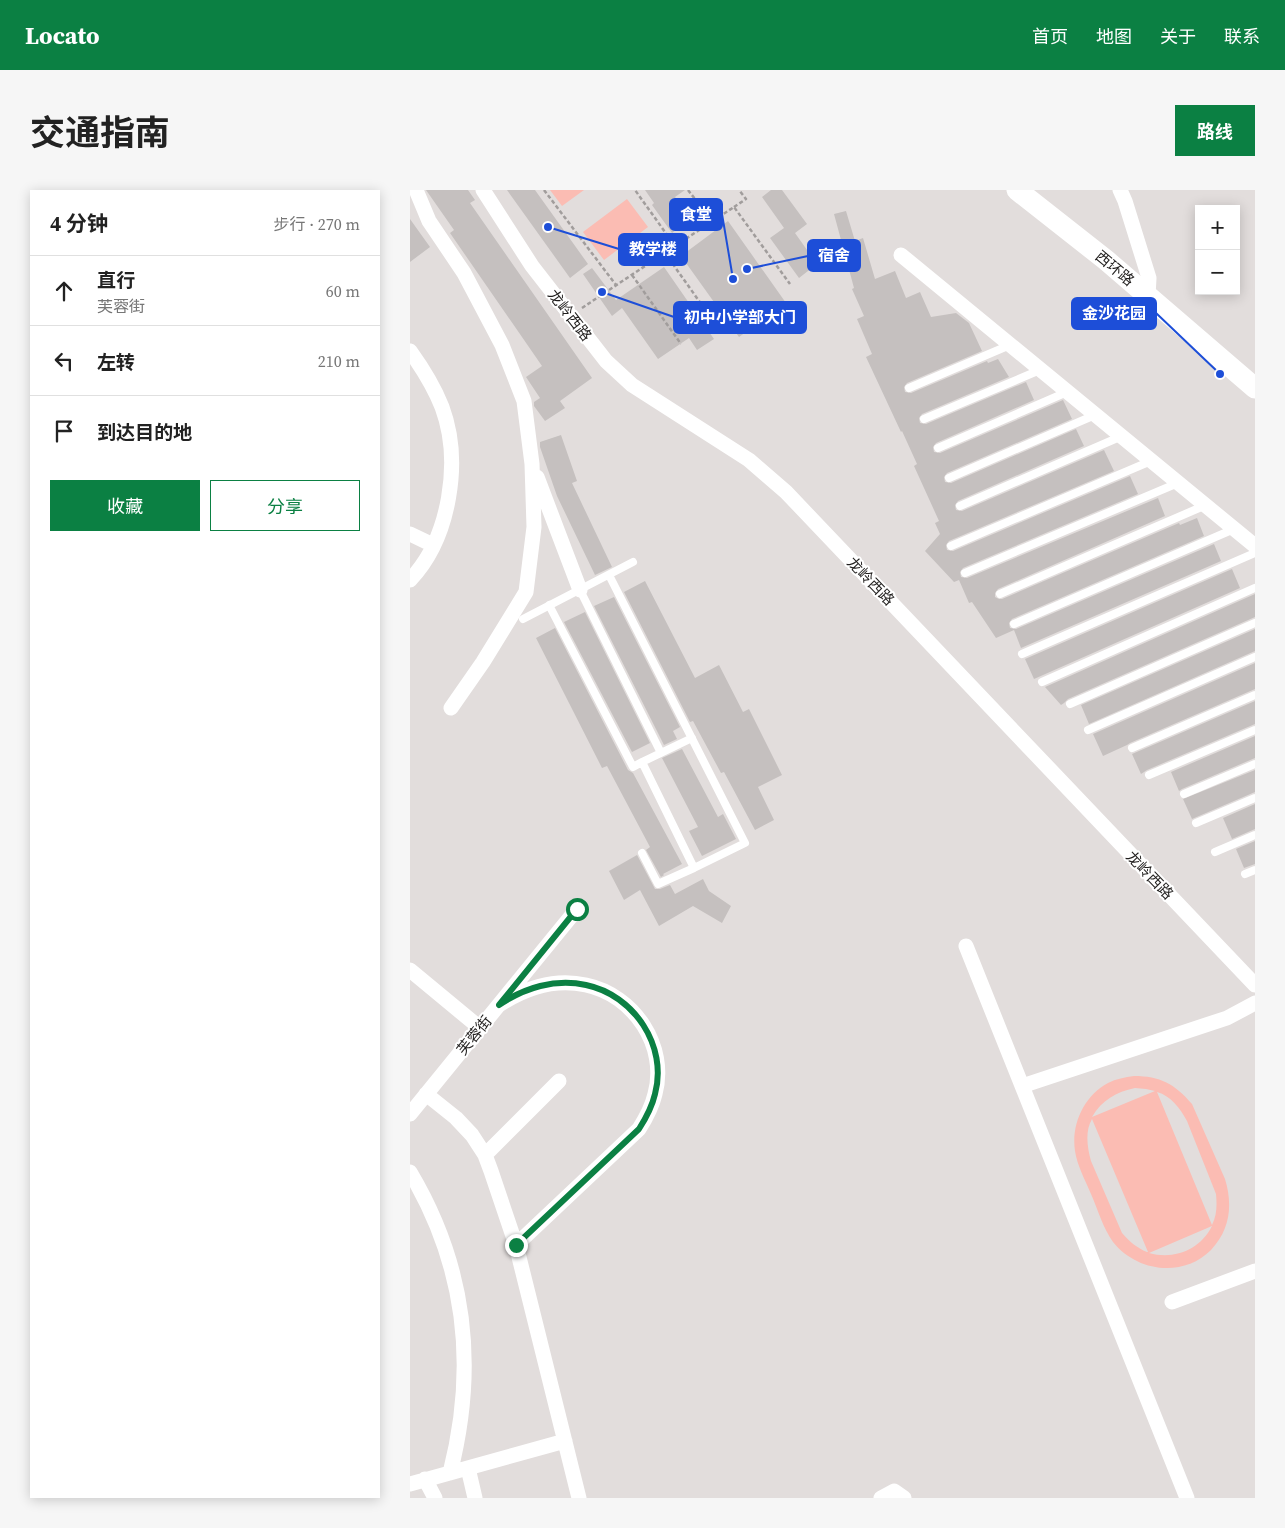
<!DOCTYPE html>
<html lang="zh">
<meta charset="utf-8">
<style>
body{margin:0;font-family:"Source Serif 4","Noto Sans SC",serif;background:#f6f6f6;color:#222}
.controls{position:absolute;right:15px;top:15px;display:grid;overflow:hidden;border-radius:0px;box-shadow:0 2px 12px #0003}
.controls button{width:45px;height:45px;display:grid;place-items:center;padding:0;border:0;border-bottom:1px solid #e0e0e0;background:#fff;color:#222;font:25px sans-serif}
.stop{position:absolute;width:15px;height:15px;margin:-11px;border:4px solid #0b8043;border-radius:50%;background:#fff}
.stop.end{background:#0b8043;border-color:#fff;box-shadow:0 1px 5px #0008}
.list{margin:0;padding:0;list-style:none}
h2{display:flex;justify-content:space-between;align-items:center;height:65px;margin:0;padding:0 20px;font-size:21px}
h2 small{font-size:16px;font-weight:400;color:#767676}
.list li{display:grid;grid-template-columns:32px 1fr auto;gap:15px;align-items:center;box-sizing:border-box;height:70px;padding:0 20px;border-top:1px solid #e0e0e0}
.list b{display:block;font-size:19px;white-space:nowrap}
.list p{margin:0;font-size:16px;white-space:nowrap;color:#767676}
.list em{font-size:16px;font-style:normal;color:#767676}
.actions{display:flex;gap:10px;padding:15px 20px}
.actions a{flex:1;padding:11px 0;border:1px solid #0b8043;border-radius:0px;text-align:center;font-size:18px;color:#0b8043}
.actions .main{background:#0b8043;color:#fff}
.icon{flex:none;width:28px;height:28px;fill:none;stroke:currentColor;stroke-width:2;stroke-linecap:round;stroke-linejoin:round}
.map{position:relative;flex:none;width:845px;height:1308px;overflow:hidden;border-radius:0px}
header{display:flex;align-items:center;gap:30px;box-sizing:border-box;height:70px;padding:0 25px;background:#0b8043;color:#fff}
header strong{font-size:24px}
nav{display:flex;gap:28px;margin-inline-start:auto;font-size:18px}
.intro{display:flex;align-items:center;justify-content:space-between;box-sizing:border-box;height:120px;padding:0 30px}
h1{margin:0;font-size:35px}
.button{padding:12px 22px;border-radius:0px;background:#0b8043;color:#fff;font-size:18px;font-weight:700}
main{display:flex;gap:30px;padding:0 30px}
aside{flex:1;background:#fff;border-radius:0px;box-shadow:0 2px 12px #0003}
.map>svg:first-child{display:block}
.green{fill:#fbbcb3;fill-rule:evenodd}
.building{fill:#c5c0bf}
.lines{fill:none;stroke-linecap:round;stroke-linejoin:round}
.path{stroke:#a19d9c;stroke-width:2.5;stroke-dasharray:4 2.5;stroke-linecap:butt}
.service{stroke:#fff;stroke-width:8}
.minor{stroke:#fff;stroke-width:15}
.secondary{stroke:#fff;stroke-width:21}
.route{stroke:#0b8043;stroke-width:6}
.labels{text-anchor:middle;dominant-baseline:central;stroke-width:4;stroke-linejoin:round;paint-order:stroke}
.street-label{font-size:15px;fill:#201e1d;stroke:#fff}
.leader{fill:none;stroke:#1d4ed8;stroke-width:2}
.callout-dot{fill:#1d4ed8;stroke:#fff;stroke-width:2}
.callout{fill:#1d4ed8;stroke:#1d4ed8;stroke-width:2}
.callout-label{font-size:16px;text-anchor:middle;font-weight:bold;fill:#fff}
</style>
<header>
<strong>Locato</strong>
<nav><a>首页</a><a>地图</a><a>关于</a><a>联系</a></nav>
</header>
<div class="intro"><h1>交通指南</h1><a class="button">路线</a></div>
<main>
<aside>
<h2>4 分钟<small>步行 · 270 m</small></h2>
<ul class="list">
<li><svg class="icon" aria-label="ahead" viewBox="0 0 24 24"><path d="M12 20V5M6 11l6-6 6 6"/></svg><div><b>直行</b><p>芙蓉街</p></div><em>60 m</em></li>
<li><svg class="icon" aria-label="left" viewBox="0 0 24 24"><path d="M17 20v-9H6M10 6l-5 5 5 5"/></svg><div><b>左转</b></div><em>210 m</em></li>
<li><svg class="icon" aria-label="arrive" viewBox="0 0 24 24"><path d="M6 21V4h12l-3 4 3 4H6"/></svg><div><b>到达目的地</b></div></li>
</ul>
<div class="actions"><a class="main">收藏</a><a>分享</a></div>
</aside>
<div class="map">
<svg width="845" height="1308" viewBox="0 0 845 1308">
<rect width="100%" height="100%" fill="#e2dddc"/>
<path class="green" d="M 140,0 L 174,0 L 152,16 Z
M 217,9 L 238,37 L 194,70 L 173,42 Z
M 724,886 C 750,886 765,894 782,914 L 815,989 C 823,1015 820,1040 801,1060 C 773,1088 727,1082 703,1052 C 693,1038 688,1020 681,1004 C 675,990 667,975 665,961 C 661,934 674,906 698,893 C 706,889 715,887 724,886 ZM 725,898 L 736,899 L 745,901 L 682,927 C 692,910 706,902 725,898 ZM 747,902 C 761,906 770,918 777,931 L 806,1004 C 807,1015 807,1025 802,1035 ZM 682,929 L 738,1062 L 737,1062 C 727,1058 720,1052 712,1043 L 681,971 C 677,956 675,941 682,929 ZM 802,1036 C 790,1060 764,1070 739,1063 Z"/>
<path class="building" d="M 16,0 L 58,0 L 65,10 L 60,13 L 182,188 L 150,211 L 155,218 L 135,231 L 124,216 L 124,212 L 130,208 L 116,187 L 132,176 L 40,43 L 44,40 Z
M 97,0 L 125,0 L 178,74 L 160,88 Z
M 235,0 L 275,0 L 265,7 L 275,22 L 271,25 L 276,32 L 262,43 L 242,15 L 244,13 Z
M 361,0 L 372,0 L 397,34 L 385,43 L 407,74 L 389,88 L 360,48 L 374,38 L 352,7 Z
M 436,21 L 445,51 L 453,48 L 465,89 L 485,81 L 496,108 L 510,102 L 521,127 L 546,123 L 559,133 L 572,161 L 497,193 L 494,197 L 495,202 L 501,203 L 577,171 L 578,173 L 588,169 L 599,187 L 512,224 L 509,228 L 510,233 L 516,234 L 616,192 L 624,210 L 526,253 L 523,257 L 524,262 L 530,263 L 653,210 L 662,229 L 537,283 L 534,287 L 535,292 L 541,293 L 666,239 L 674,256 L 548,311 L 545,315 L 546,320 L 552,321 L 694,260 L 704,281 L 539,351 L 536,355 L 537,360 L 543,361 L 720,286 L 728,304 L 553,378 L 550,382 L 551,387 L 557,388 L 748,308 L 755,326 L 588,399 L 585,403 L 585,407 L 589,409 L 592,409 L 769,333 L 770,335 L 787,328 L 794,346 L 602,429 L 599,433 L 600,438 L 606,439 L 804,354 L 811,371 L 611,458 L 604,440 L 586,448 L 562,412 L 559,413 L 549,390 L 544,392 L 515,361 L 530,344 L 525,333 L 529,331 L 504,276 L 507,274 L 492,241 L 491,242 L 456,167 L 462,164 L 447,129 L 454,126 L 442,99 L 444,98 L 424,24 Z
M 0,29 L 20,57 L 0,72 Z
M 318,31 L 376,113 L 329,147 L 271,66 Z
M 254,77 L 304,149 L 287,160 L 279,148 L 248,169 L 212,118 L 202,126 L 173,84 L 182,78 L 206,110 Z
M 151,245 L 167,291 L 162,293 L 202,377 L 185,385 L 147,306 L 130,257 L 130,252 Z
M 822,379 L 830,398 L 624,489 L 615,469 Z
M 235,391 L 285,488 L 309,475 L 333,522 L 339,519 L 372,585 L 348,597 L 364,630 L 345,640 L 314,582 L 311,583 L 283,531 L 280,532 L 214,402 Z
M 845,404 L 845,427 L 658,509 L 654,513 L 651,515 L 635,497 Z
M 204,407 L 270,537 L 263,541 L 267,549 L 254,555 L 184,416 Z
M 175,422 L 240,553 L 222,562 L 154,432 Z
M 145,438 L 218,580 L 223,583 L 272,674 L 253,684 L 254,685 L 251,687 L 236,660 L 240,657 L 197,576 L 192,578 L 126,448 Z
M 845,439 L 845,461 L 679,534 L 671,515 Z
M 845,473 L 845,499 L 720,553 L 717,555 L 693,566 L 683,544 Z
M 845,511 L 845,534 L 737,580 L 731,584 L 722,564 Z
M 845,546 L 845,568 L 772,599 L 769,601 L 761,582 Z
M 272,559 L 308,627 L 313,624 L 326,649 L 292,666 L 279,641 L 288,637 L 252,568 Z
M 845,580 L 845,602 L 782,629 L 773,609 Z
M 845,614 L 845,639 L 822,649 L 813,628 Z
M 845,651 L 845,674 L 834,678 L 826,659 Z
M 227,665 L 245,699 L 250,699 L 260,695 L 265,704 L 293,689 L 299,701 L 321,716 L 312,733 L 283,716 L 249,736 L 230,700 L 214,710 L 199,681 Z"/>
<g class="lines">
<path class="path" d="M 134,0 L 206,95
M 278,0 L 302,31
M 324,17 L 336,9 L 329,0
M 265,56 L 324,17 L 380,94
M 255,63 L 311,142
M 222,85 L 271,154
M 172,118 L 265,56 L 225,0"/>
<path class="service" d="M 499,198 L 600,155
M 514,229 L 630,180
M 528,258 L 657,202
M 539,288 L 685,225
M 550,316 L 712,246
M 541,356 L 741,271
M 555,383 L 768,293
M 199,385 C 244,474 290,563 335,653 L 284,678 L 232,572 L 282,548
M 170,400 L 251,563
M 590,404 L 796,315
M 139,415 L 223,577 L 232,572
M 113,429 L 223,372
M 604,434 L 824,339
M 612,464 L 845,363
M 632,492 L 845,398
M 660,514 L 845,433
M 678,540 L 845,467
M 722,558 L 845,505
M 739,585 L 845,540
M 774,604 L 845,574
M 786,633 L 845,608
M 805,662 L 845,645
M 232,663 L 248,694 L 284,678
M 835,684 L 845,680"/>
<path class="minor" d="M 6,0 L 19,31 L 54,83 L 92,155 L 114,211 L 122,274 L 124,337 L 116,402 L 73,472 L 41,518
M 73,0 L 122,76 L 196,171 L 222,195 L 339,270 L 376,302 L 845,795
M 710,0 L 715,11 L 739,88 L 738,106
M 491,65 L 845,356
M 0,161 C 13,179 24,197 32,217 C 52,271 40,348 0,390
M 127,287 L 170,400
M 0,344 L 23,355
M 556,756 L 777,1308
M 0,780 L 70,838
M 89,815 C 115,798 145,788 176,795 C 224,805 258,856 245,904 C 242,917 236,928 229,939 L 106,1055
M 612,896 L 817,828 L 845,813
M 16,904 L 46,928 L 62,945 L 75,965 L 81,981 L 106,1055 L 169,1308
M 0,924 L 167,719
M 75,965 L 149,891
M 0,982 C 56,1076 67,1178 40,1283
M 762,1112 L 845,1081
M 58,1278 L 65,1308
M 15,1289 L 25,1308
M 0,1294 L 155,1251
M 471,1308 L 484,1301 L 494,1308"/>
<path class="secondary" d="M 607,0 L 696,70 L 845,198"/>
</g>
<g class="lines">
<path class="route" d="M 106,1055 L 229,939 C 236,928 242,917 245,904 C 258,856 224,805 176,795 C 145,788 114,798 89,815 L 167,719"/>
</g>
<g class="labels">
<g class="street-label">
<text transform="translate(705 78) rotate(40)">西环路</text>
<text transform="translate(160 125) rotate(52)">龙岭西路</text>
<text transform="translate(461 391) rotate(46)">龙岭西路</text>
<text transform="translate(740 685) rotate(46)">龙岭西路</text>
<text transform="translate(64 845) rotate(-51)">芙蓉街</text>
</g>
</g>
<path class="leader" d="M323 89L312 24M138 37L209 59M337 79L398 66M810 184L746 123M192 102L264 127"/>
<g class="callout-dot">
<circle cx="323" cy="89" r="5"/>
<circle cx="138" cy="37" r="5"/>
<circle cx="337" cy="79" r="5"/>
<circle cx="810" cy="184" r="5"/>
<circle cx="192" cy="102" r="5"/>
</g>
<g class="callout">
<rect x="260" y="9" width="52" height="31" rx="5"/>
<rect x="209" y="44" width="68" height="31" rx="5"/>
<rect x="398" y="50" width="52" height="31" rx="5"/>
<rect x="662" y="108" width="84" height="31" rx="5"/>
<rect x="264" y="112" width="132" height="31" rx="5"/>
</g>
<g class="callout-label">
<text x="286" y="30">食堂</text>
<text x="243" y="65">教学楼</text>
<text x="424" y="71">宿舍</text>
<text x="704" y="129">金沙花园</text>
<text x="330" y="133">初中小学部大门</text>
</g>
</svg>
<div class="controls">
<button>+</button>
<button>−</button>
</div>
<div class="stop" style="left:167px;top:719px"></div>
<div class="stop end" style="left:106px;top:1055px"></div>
</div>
</main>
